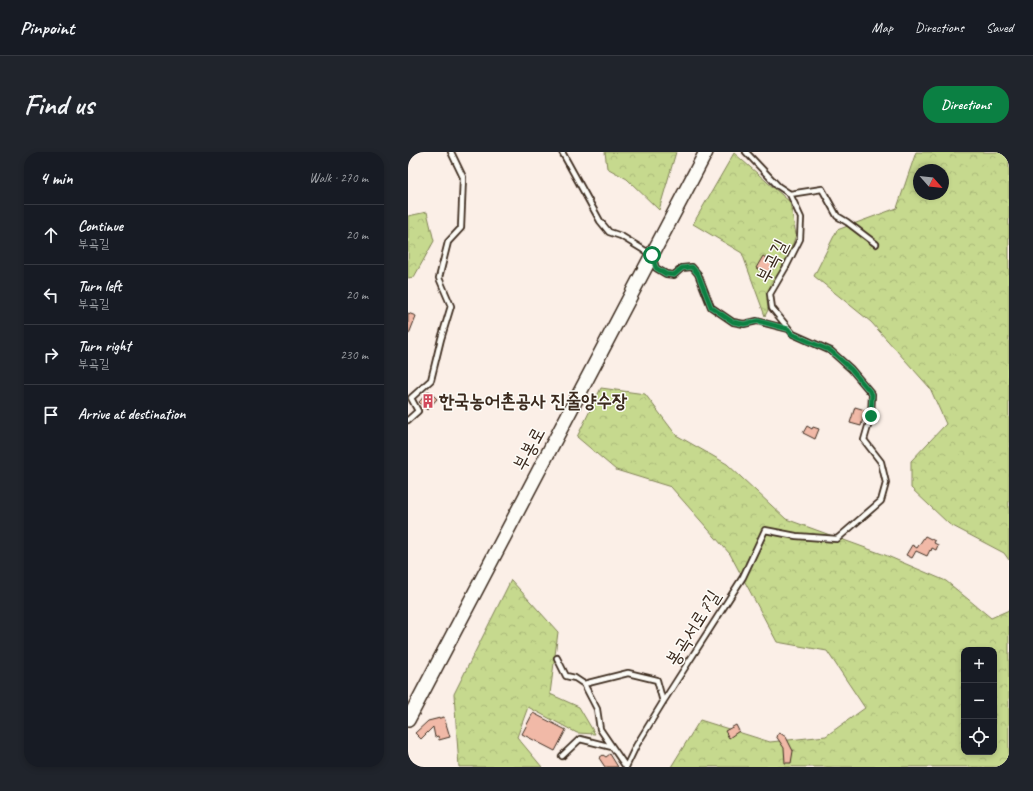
<!DOCTYPE html>
<meta charset="utf-8">
<style>
body{margin:0;font-family:Caveat,"Poor Story",sans-serif;background:#20242c;color:#f1f3f6}
.controls{position:absolute;right:12px;bottom:12px;display:grid;overflow:hidden;border-radius:8px;box-shadow:0 2px 6px #0003}
.controls button{width:36px;height:36px;display:grid;place-items:center;padding:0;border:0;border-bottom:1px solid #363941;background:#171b24;color:#f1f3f6;font:20px sans-serif}
.compass{position:absolute;left:505px;top:12px;width:36px;height:36px;border-radius:50%;background:#171b24;box-shadow:0 2px 6px #0003;rotate:117deg}
.stop{position:absolute;width:12px;height:12px;margin:-9px;border:3px solid #0b8043;border-radius:50%;background:#fff}
.stop.end{background:#0b8043;border-color:#fff;box-shadow:0 1px 4px #0008}
.list{margin:0;padding:0;list-style:none}
h2{display:flex;justify-content:space-between;align-items:center;height:52px;margin:0;padding:0 16px;font-size:17px}
h2 small{font-size:13px;font-weight:400;color:#9ea1a6}
.list li{display:grid;grid-template-columns:26px 1fr auto;gap:12px;align-items:center;box-sizing:border-box;height:60px;padding:0 16px;border-top:1px solid #363941}
.list b{display:block;font-size:15px;white-space:nowrap}
.list p{margin:0;font-size:13px;white-space:nowrap;color:#9ea1a6}
.list em{font-size:13px;font-style:normal;color:#9ea1a6}
.icon{flex:none;width:22px;height:22px;fill:none;stroke:currentColor;stroke-width:2;stroke-linecap:round;stroke-linejoin:round}
.map{position:relative;flex:none;width:601px;height:615px;overflow:hidden;border-radius:16px}
header{display:flex;align-items:center;gap:24px;box-sizing:border-box;height:56px;padding:0 20px;background:#171b24;border-bottom:1px solid #363941}
header strong{font-size:19px}
nav{display:flex;gap:22px;margin-inline-start:auto;font-size:14px}
.intro{display:flex;align-items:center;justify-content:space-between;box-sizing:border-box;height:96px;padding:0 24px}
h1{margin:0;font-size:28px}
.button{padding:10px 18px;border-radius:16px;background:#0b8043;color:#fff;font-size:14px;font-weight:700}
main{display:flex;gap:24px;padding:0 24px}
aside{flex:1;background:#171b24;border-radius:16px;box-shadow:0 2px 6px #0003}
.map>svg:first-child{display:block}
.forest{fill:url(#forest-crowns);stroke:#808256;fill-rule:evenodd}
.building{fill:#f1b9a7;stroke:#3b2a1e}
.lines{fill:none;stroke-linecap:round;stroke-linejoin:round}
.lane-casing{stroke:#3b2a1e;stroke-width:8}
.secondary-casing{stroke:#3b2a1e;stroke-width:16}
.lane{stroke:#fdfcf7;stroke-width:4.5}
.secondary{stroke:#fdfcf7;stroke-width:13}
.route{stroke:#0b8043;stroke-width:5}
.labels{text-anchor:middle;dominant-baseline:central;stroke-width:3;stroke-linejoin:round;paint-order:stroke}
.street-label{font-size:19px;fill:#3b2a1e;stroke:#fdfcf7}
.poi-label{font-size:19px;font-weight:bold;fill:#3b2a1e;stroke:#fdfcf7;text-anchor:start}
</style>
<header>
<strong>Pinpoint</strong>
<nav><a>Map</a><a>Directions</a><a>Saved</a></nav>
</header>
<div class="intro"><h1>Find us</h1><a class="button">Directions</a></div>
<main>
<aside>
<h2>4 min<small>Walk · 270 m</small></h2>
<ul class="list">
<li><svg class="icon" aria-label="ahead" viewBox="0 0 24 24"><path d="M12 20V5M6 11l6-6 6 6"/></svg><div><b>Continue</b><p>부곡길</p></div><em>20 m</em></li>
<li><svg class="icon" aria-label="left" viewBox="0 0 24 24"><path d="M17 20v-9H6M10 6l-5 5 5 5"/></svg><div><b>Turn left</b><p>부곡길</p></div><em>20 m</em></li>
<li><svg class="icon" aria-label="right" viewBox="0 0 24 24"><path d="M7 20v-9h11M14 6l5 5-5 5"/></svg><div><b>Turn right</b><p>부곡길</p></div><em>230 m</em></li>
<li><svg class="icon" aria-label="arrive" viewBox="0 0 24 24"><path d="M6 21V4h12l-3 4 3 4H6"/></svg><div><b>Arrive at destination</b></div></li>
</ul>
</aside>
<div class="map">
<svg width="601" height="615" viewBox="0 0 601 615">
<defs>
<pattern id="forest-crowns" width="20" height="18" patternUnits="userSpaceOnUse"><rect width="20" height="18" fill="#c6d98e"/><path d="M2 6a3 3 0 1 1 6 0M12 15a3 3 0 1 1 6 0" fill="none" stroke="#abba7a"/></pattern>
</defs>
<rect width="100%" height="100%" fill="#fbefe7"/>
<filter id="ink" filterUnits="userSpaceOnUse"><feTurbulence type="fractalNoise" baseFrequency=".025" numOctaves="2"/><feDisplacementMap in="SourceGraphic" scale="8" xChannelSelector="R" yChannelSelector="G"/><feConvolveMatrix kernelMatrix="1 2 1 2 8 2 1 2 1" color-interpolation-filters="sRGB"/></filter>
<g filter="url(#ink)">
<path class="forest" d="M 197,0 L 268,0 L 251,58 L 219,27 L 199,16 Z
M 508,0 L 601,0 L 601,408 L 596,401 L 541,372 L 503,336 L 503,309 L 538,272 L 522,236 L 463,170 L 406,124 L 429,78 L 489,56 ZM 511,18 L 535,18 L 535,42 L 511,42 Z
M 326,1 L 382,50 L 388,83 L 379,108 L 362,135 L 359,148 L 360,158 L 357,164 L 334,101 L 285,72 Z
M 19,60 L 26,89 L 6,125 L 0,126 L 0,64 Z
M 193,236 L 237,242 L 268,283 L 319,312 L 378,367 L 477,403 L 538,429 L 583,466 L 601,458 L 601,615 L 263,615 L 292,568 L 362,590 L 418,584 L 457,556 L 419,499 L 369,490 L 322,402 L 263,335 L 208,318 L 169,285 ZM 556,498 L 586,498 L 586,600 L 556,600 Z
M 103,428 L 150,480 L 142,542 L 171,555 L 187,582 L 169,581 L 120,555 L 109,585 L 134,615 L 51,615 L 46,542 Z"/>
<path class="building" d="M 355,104 L 367,111 L 361,123 L 348,116 Z
M 0,161 L 8,164 L 1,182 L 0,182 Z
M 21,239 L 29,247 L 19,258 L 11,250 Z
M 447,255 L 457,258 L 453,274 L 442,271 Z
M 399,274 L 404,277 L 405,275 L 411,277 L 407,287 L 395,281 Z
M 517,384 L 527,389 L 526,391 L 530,393 L 528,398 L 524,396 L 523,399 L 522,398 L 519,404 L 508,399 L 504,406 L 498,403 L 504,393 L 509,396 Z
M 125,561 L 158,578 L 147,599 L 114,582 Z
M 36,565 L 42,585 L 31,588 L 30,584 L 27,585 L 25,575 L 13,587 L 7,581 L 20,569 Z
M 328,573 L 331,579 L 321,586 L 317,579 Z
M 372,581 L 378,585 L 385,599 L 383,611 L 377,611 L 376,596 L 368,584 Z
M 202,602 L 210,615 L 197,615 L 191,606 L 195,603 L 198,605 Z"/>
<g class="lines">
<defs>
<path id="lane" d="M 154,0 L 192,69 L 201,80 L 213,84 L 244,103 L 248,116 L 258,122 L 266,123 L 274,116 L 284,115 L 290,122 L 303,155 L 325,170 L 336,172 L 349,169 L 380,177
M 382,42 L 414,37 L 429,64 L 439,70 L 468,92
M 0,268 L 10,259 L 3,246 L 23,228 L 33,187 L 43,154 L 31,126 L 40,90 L 53,76 L 55,25 L 43,0
M 149,506 L 158,524 L 167,526 L 176,532
M 154,604 L 172,587 L 204,595
M 218,615 L 228,594 L 255,550 L 335,425 L 357,378 L 388,384 L 429,387 L 473,349 L 478,331 L 473,310 L 456,288 L 463,264 L 464,242 L 443,217 L 423,199 L 385,182 L 364,156 L 362,142 L 379,113 L 392,87 L 393,66 L 382,42 L 370,34 L 338,0
M 218,615 L 192,577 L 189,557 L 176,532 L 220,521 L 249,528 L 255,550"/>
<path id="secondary" d="M 0,568 L 298,0"/>
</defs>
<use href="#lane" class="lane-casing"/>
<use href="#secondary" class="secondary-casing"/>
<use href="#lane" class="lane"/>
<use href="#secondary" class="secondary"/>
</g>
</g>
<g class="lines" filter="url(#ink)">
<path class="route" d="M 244,103 L 248,116 L 258,122 L 266,123 L 274,116 L 284,115 L 290,122 L 303,155 L 325,170 L 336,172 L 350,169 L 380,177 L 384,182 L 423,199 L 443,217 L 464,242 L 463,264"/>
</g>
<defs>
<symbol id="building-bare" viewBox="-9 -9 18 18"><path d="M-4-6H4V6H1V3H-1V6H-4ZM-2.5-4.3h1.7v1.8h-1.7ZM.8-4.3h1.7v1.8H.8ZM-2.5-1h1.7V.8h-1.7ZM.8-1h1.7V.8H.8Z" fill="#d1495b" stroke="#fdfcf7" stroke-width="2.5" paint-order="stroke"/></symbol>
</defs>
<g fill-rule="evenodd">
<use href="#building-bare" x="10" y="239" width="20" height="20"/>
</g>
<g class="labels">
<g class="street-label">
<text transform="translate(364 109) rotate(-63)">부곡길</text>
<text transform="translate(121 297) rotate(-62)">부봉로</text>
<text transform="translate(285 476) rotate(-58)">봉곡서로7길</text>
</g>
<g class="poi-label">
<text x="31" y="249">한국농어촌공사 진줄양수장</text>
</g>
</g>
</svg>
<div class="controls">
<button>+</button>
<button>−</button>
<button><svg class="icon" aria-label="locate" viewBox="0 0 24 24"><circle cx="12" cy="12" r="6"/><path d="M12 2v4M12 18v4M2 12h4M18 12h4"/></svg></button>
</div>
<svg class="compass" viewBox="-18 -18 36 36"><path d="M0-13l5 13h-10z" fill="#e53935"/><path d="M0 13l5-13h-10z" fill="#9ea1a6"/></svg>
<div class="stop" style="left:244px;top:103px"></div>
<div class="stop end" style="left:463px;top:264px"></div>
</div>
</main>
